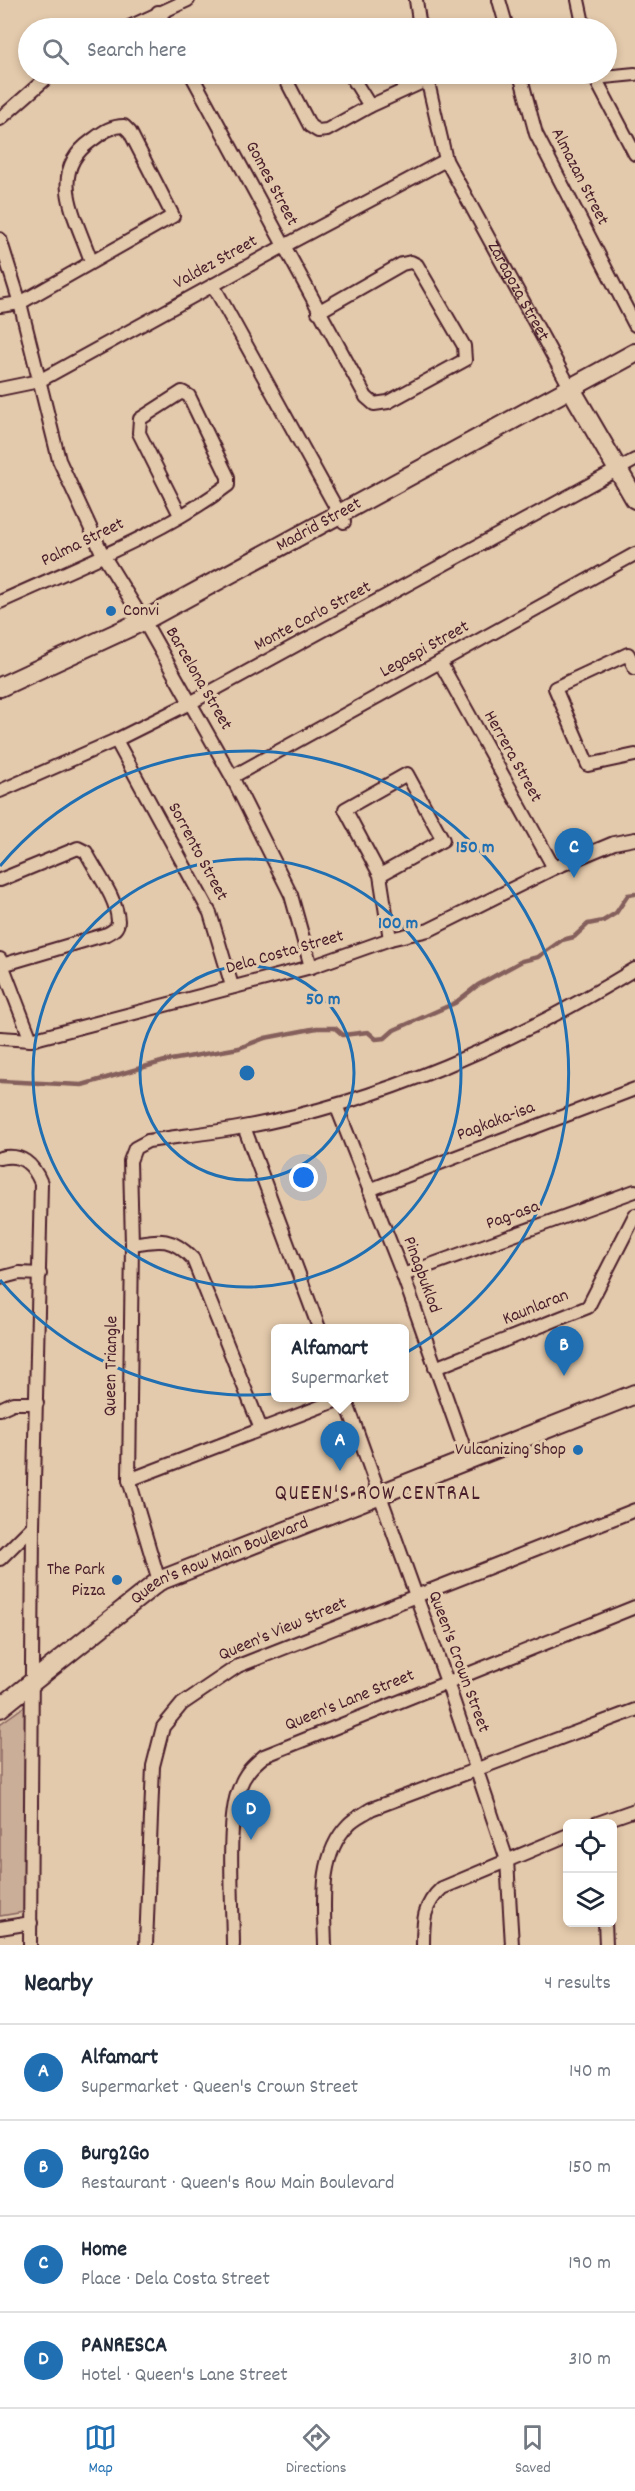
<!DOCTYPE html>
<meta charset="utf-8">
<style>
body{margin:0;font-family:Dekko,sans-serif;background:#f6f6f7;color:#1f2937}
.controls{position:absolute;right:18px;bottom:18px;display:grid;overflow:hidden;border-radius:9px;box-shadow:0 3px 9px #0003}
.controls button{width:54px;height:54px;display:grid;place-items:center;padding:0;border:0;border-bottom:2px solid #e0e1e3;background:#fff;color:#1f2937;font:30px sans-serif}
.you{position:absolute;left:304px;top:1178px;width:21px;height:21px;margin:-15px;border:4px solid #fff;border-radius:50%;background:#1a73e8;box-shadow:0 0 0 9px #1a73e833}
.badge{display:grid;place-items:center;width:39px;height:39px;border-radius:50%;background:#1f6fb2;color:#fff;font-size:20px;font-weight:700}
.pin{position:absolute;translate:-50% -50px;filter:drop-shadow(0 2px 3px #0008)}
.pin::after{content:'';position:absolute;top:32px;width:21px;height:18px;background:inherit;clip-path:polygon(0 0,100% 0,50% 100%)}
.popup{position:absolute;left:271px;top:1324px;width:138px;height:78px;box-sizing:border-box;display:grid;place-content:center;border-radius:9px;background:#fff;filter:drop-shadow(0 2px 4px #0005);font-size:20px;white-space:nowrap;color:#747a83}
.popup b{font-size:22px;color:#1f2937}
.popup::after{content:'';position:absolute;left:50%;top:100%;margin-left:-12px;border:12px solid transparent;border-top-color:#fff}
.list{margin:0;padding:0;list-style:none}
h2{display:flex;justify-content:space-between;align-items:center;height:78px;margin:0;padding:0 24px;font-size:26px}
h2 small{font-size:20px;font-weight:400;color:#747a83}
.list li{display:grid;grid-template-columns:39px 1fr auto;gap:18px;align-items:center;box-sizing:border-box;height:96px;padding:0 24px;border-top:2px solid #e0e1e3}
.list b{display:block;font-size:22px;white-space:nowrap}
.list p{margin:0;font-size:20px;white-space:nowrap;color:#747a83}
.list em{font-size:20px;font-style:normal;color:#747a83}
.icon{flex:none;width:33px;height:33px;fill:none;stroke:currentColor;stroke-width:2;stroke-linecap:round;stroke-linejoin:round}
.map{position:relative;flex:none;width:635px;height:1945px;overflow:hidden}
.search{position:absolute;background:#fff;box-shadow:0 3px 9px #0003;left:18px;right:18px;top:18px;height:66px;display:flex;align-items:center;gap:15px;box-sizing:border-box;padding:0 21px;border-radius:33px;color:#747a83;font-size:22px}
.sheet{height:462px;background:#fff}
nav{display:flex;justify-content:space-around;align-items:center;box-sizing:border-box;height:84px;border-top:2px solid #e0e1e3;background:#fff;font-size:16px;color:#747a83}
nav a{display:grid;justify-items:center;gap:3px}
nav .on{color:#1f6fb2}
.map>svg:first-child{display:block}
.green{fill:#cbae97;stroke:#8a6661;stroke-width:1.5}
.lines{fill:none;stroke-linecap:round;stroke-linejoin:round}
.stream{stroke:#845f5b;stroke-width:4.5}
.street-casing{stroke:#4a1f2b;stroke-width:16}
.secondary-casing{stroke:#4a1f2b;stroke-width:22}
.street{stroke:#e4caac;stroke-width:12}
.secondary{stroke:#e4caac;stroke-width:18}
.ring{fill:none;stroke:#1f6fb2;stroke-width:3}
.poi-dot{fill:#1f6fb2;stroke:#e4caac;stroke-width:2}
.labels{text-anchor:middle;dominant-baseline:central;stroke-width:6;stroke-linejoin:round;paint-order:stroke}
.street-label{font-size:18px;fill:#4a1f2b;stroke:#e4caac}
.poi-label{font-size:18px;fill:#4a1f2b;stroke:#e4caac;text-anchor:end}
.quarter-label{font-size:21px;letter-spacing:1.5px;fill:#4a1f2b;stroke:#e4caac}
.centre{fill:#1f6fb2;stroke:#e4caac;stroke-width:3}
.ring-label{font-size:18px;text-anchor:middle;font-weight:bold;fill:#1f6fb2;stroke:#e4caac;stroke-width:6;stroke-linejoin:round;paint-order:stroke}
</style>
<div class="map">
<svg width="635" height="1945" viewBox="0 0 635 1945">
<rect width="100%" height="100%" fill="#e4caac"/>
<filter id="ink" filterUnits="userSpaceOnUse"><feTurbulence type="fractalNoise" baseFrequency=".0167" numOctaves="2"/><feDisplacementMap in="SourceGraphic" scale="12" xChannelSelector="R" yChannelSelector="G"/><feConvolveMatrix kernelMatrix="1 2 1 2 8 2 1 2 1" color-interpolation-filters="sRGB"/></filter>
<g filter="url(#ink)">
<path class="green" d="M 25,1706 L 24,1912 L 0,1916 L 0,1724 Z"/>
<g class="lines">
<path class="stream" d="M 0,1081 L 82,1085 L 165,1061 L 239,1048 L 265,1038 L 317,1028 L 335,1028 L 343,1035 L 368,1032 L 376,1039 L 385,1038 L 394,1030 L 455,1003 L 478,985 L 522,961 L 538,957 L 562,940 L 574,937 L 588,924 L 603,921 L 616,913 L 628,895 L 635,894"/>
<defs>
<g id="street">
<path d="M 416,0 L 420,28"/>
<path d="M 499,0 L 507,28"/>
<path d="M 578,0 L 584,28"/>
<path d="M 158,12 L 167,28"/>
<path d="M 127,28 L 188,0"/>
<path d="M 312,28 L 319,26 L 321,28"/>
<path d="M 191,74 L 366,397 L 374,404 L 388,402 L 465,360 L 464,346 L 417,265 L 411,262 L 402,264 L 318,312"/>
<path d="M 283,74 L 310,126 L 318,131 L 327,130 L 370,106 L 427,80"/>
<path d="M 350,74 L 370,106"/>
<path id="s1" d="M 426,74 L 446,160 L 571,389"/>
<path d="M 520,74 L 536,134 L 635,325"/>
<path d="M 593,74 L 635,154"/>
<path d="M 594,78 L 635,74"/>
<path d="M 0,119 L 51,74"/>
<path d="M 0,239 L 20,303 L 59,460 L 103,555 L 148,628 L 232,777 L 291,895 L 311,967"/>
<path d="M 213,285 L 344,522"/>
<path d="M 0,306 L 20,303 L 173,216 L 130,132 L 124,126 C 110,126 102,133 91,141 C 46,173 77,219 91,261"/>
<path d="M 0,389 L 39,381 L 284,246 L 446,160"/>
<path d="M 0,602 C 74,568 163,534 228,485 L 228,477 L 189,396 L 182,392 L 140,419 L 139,433 L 180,515"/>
<path d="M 440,662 L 554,868"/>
<path d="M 635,668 L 628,654 L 555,688 L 588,765 L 635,755"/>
<path d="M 116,740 L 210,913 L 232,986"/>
<path d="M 232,777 L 635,554"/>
<path d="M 0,791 L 116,740 L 190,703 L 635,460"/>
<path d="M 380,875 L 443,840 L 407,774 L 345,809 L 380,875 L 390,939"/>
<path d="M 0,880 L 78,848 L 86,852 C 96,872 117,898 118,921 C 118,928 113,931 107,934 L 2,965"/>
<path d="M 0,959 L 31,1040"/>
<path d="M 0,1038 L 31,1040 L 311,967 L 390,939 L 429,930 L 554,868 L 614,843 L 635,839"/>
<path d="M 336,1105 L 403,1275 L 468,1459"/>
<path d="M 244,1127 L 319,1328"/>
<path d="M 0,1158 C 22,1153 33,1164 41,1183 L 33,1526 L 30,1945"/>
<path d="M 369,1190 L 635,1089"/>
<path d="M 132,1244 C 161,1239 172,1237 193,1259 L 261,1429"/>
<path d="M 403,1275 L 635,1191"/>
<path d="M 0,1278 L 19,1273 L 40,1274"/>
<path d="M 435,1368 L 588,1307 L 635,1215"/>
<path d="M 345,1398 L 447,1682 L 507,1860 L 512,1945"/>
<path d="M 0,1409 L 13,1403 L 37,1403"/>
<path d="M 129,1480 L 343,1398"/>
<path d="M 0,1559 L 33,1526"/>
<path d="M 159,1581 L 129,1480 L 132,1244 L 130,1161 L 135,1148 L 148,1141 C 180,1136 212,1133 243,1127 C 378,1103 518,1041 635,969"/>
<path d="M 595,1824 L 635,1810"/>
<path d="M 605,1922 L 606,1945"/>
<path d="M 0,1928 L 31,1923"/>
<path d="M 146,1945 L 153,1766 L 163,1727 L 182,1704 L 238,1666 L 635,1510"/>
<path d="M 233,1945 C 233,1909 226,1819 239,1789 C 244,1774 252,1766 264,1756 L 635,1607"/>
<path d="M 325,1945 C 324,1905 318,1856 348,1825 C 354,1818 364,1814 371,1809 L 635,1710"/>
<path d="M 423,1945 C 423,1921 423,1905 442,1888 L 568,1835"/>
</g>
<g id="secondary">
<path d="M 571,389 L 635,499"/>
<path id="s2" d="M 0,687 L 143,621 L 635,353"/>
<path id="s3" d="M 0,1708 L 159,1581 L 635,1394"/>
</g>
</defs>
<use href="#street" class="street-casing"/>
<use href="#secondary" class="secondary-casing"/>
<use href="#street" class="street"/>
<use href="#secondary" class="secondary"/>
</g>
</g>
<g class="ring">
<circle cx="247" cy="1073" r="107"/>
<circle cx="247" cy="1073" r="214"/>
<path d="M0 866A322 322 0 1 1 0 1280"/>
</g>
<g class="poi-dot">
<circle cx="111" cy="611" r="6"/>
<circle cx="578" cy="1450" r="6"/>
<circle cx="117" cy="1580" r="6"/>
</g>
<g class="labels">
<g class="street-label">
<text transform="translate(579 177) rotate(63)">Almazan Street</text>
<text transform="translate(271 184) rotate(62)">Gomes Street</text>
<text transform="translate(216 263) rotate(-29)">Valdez Street</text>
<text stroke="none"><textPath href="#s1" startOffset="238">Zaragoza Street</textPath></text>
<text stroke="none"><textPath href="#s2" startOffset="358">Madrid Street</textPath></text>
<text transform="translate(83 543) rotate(-26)">Palma Street</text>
<text transform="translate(313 617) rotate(-28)">Monte Carlo Street</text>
<text transform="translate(425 650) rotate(-29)">Legaspi Street</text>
<text transform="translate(198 679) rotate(60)">Barcelona Street</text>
<text transform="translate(512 757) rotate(61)">Herrera Street</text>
<text transform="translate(197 852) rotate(62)">Sorrento Street</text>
<text transform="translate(285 953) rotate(-16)">Dela Costa Street</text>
<text transform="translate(496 1122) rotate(-21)">Pagkaka-isa</text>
<text transform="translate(513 1216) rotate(-20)">Pag-asa</text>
<text transform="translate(421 1275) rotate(70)">Pinagbuklod</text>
<text transform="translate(536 1308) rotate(-22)">Kaunlaran</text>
<text transform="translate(112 1366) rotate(-89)">Queen Triangle</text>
<text stroke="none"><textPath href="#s3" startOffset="267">Queen's Row Main Boulevard</textPath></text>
<text transform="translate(283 1630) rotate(-23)">Queen's View Street</text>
<text transform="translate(458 1662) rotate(70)">Queen's Crown Street</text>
<text transform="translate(350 1701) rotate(-22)">Queen's Lane Street</text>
</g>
<g class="poi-label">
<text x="123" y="611" text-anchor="start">Convi</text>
<text x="566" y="1450">Vulcanizing Shop</text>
<text x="105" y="1570">The Park<tspan x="105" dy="21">Pizza</tspan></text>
</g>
<g class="quarter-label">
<text x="378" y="1495">QUEEN'S ROW CENTRAL</text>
</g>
</g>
<circle cx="247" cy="1073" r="9" class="centre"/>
<g class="ring-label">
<text x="475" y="852">150 m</text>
<text x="398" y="928">100 m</text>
<text x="323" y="1004">50 m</text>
</g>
</svg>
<div class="controls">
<button><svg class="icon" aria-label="locate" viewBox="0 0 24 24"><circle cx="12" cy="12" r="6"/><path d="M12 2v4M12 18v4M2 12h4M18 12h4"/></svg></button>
<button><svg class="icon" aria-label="layers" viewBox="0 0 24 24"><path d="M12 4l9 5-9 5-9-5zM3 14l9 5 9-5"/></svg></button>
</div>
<div class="you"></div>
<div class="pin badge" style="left:340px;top:1471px">A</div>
<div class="popup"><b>Alfamart</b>Supermarket</div>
<div class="pin badge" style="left:564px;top:1376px">B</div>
<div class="pin badge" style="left:574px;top:878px">C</div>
<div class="pin badge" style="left:251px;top:1840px">D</div>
<div class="search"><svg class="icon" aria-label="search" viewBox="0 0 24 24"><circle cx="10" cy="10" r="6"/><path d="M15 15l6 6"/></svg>Search here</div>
</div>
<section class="sheet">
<h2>Nearby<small>4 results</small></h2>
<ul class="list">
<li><span class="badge">A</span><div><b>Alfamart</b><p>Supermarket · Queen's Crown Street</p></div><em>140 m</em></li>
<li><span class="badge">B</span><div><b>Burg2Go</b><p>Restaurant · Queen's Row Main Boulevard</p></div><em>150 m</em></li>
<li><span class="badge">C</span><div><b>Home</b><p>Place · Dela Costa Street</p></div><em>190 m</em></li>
<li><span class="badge">D</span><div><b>PANRESCA</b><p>Hotel · Queen's Lane Street</p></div><em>310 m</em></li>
</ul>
</section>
<nav>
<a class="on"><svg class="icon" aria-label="map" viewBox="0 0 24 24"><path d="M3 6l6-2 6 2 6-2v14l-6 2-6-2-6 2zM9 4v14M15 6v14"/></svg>Map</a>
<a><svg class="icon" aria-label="directions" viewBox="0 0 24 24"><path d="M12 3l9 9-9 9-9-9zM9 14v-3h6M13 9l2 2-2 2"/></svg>Directions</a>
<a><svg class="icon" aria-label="saved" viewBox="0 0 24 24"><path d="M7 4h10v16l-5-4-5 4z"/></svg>Saved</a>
</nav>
